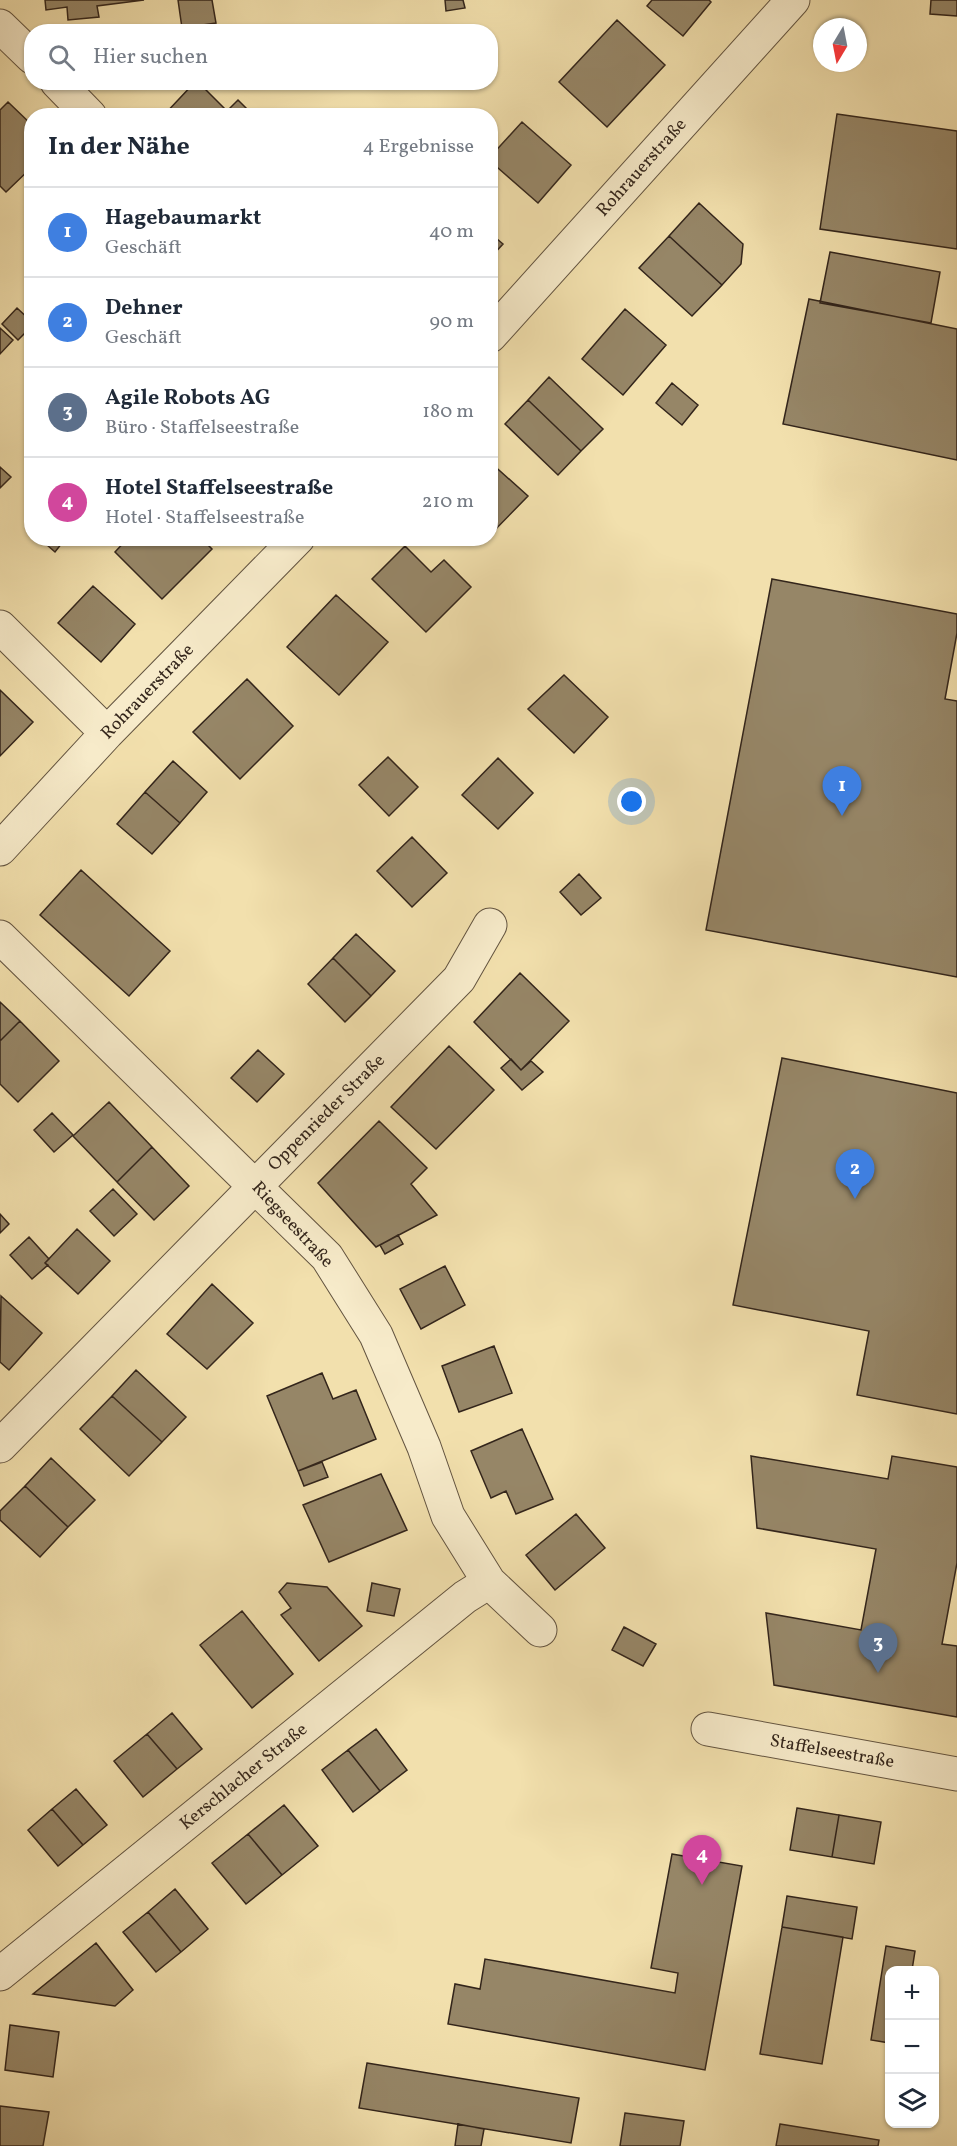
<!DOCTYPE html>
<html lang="de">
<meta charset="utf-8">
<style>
body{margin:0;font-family:Vollkorn,serif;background:#f2f2f3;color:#1f2937}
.controls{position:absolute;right:18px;bottom:18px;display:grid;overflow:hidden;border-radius:12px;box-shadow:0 2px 4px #0004}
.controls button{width:54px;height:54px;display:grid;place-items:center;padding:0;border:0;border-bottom:2px solid #e0e1e3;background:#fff;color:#1f2937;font:30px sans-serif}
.compass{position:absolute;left:813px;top:18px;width:54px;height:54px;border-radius:50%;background:#fff;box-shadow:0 2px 4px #0004;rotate:190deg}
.you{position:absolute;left:632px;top:802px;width:21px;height:21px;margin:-15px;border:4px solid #fff;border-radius:50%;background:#1a73e8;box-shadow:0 0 0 9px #1a73e833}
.badge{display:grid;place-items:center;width:39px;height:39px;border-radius:50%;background:#b45309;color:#fff;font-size:20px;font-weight:700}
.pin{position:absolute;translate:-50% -50px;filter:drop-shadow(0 2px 3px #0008)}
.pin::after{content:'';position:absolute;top:32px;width:21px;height:18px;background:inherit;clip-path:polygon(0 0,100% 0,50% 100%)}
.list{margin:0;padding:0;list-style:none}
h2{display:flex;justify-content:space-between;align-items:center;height:78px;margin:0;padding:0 24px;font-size:26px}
h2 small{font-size:20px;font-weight:400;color:#747a83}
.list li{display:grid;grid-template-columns:39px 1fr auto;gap:18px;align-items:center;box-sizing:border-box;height:90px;padding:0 24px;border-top:2px solid #e0e1e3}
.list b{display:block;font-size:22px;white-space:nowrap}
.list p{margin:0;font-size:20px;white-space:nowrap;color:#747a83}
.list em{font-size:20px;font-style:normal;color:#747a83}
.icon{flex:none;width:33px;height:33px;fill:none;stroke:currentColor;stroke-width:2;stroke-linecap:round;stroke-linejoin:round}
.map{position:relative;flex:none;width:957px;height:2146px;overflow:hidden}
.search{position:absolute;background:#fff;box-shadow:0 2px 4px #0004;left:24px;top:24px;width:474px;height:66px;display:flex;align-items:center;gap:15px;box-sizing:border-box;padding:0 21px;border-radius:24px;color:#747a83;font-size:22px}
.panel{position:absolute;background:#fff;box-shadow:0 2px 4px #0004;left:24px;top:108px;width:474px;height:438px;border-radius:24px}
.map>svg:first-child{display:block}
.building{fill:#968667;stroke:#33251b;stroke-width:1.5}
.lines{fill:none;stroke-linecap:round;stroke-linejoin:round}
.minor-casing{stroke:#635440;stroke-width:35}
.minor{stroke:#f7ebca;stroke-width:33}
.labels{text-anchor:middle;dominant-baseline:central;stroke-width:4.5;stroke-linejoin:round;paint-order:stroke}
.street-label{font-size:18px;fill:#33251b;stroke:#f7ebca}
</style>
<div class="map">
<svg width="957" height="2146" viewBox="0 0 957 2146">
<rect width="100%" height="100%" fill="#f2e0ad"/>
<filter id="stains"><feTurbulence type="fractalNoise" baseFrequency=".00333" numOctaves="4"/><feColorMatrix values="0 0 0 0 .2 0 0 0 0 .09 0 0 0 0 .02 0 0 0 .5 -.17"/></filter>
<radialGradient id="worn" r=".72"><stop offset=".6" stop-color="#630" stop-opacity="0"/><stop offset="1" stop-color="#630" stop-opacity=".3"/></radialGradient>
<path class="building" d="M 45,0 L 144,0 L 97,6 L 99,17 L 68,20 L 67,7 L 46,10 Z
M 178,0 L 212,0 L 216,23 L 182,28 Z
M 445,0 L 463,0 L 465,8 L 446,11 Z
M 652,0 L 709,0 L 711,2 L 683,36 L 647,6 Z
M 931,0 L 957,0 L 957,16 L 930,14 Z
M 617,20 L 665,65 L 607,127 L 559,82 Z
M 195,82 L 198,82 L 227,111 L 222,116 L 163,116 Z
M 238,100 L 254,116 L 222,116 Z
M 8,102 L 32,125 L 32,167 L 6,192 L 0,186 L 0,110 Z
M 837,114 L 957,131 L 957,249 L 820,229 Z
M 522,122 L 571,165 L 538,203 L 490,161 L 490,157 Z
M 699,203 L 743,244 L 741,264 L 722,285 L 669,236 Z
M 490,233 L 503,244 L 490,258 Z
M 669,236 L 722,285 L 692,316 L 639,268 Z
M 830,252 L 940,272 L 931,323 L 820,303 Z
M 809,299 L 957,329 L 957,460 L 783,424 Z
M 17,308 L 32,322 L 32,326 L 18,340 L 2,324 Z
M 625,309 L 666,345 L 623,395 L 582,359 Z
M 0,328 L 13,340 L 0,354 Z
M 549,377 L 603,429 L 581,451 L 528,400 Z
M 672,383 L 698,405 L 682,425 L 656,403 Z
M 528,400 L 581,451 L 558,475 L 505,424 Z
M 490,462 L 528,496 L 490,535 Z
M 0,467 L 11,477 L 0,488 Z
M 39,538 L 66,538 L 55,552 Z
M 128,538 L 201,538 L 212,549 L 162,599 L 115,552 Z
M 405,546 L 431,572 L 444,560 L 471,587 L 426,632 L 372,579 Z
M 772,579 L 957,614 L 957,633 L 945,699 L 957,701 L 957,977 L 706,930 Z
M 93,586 L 135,624 L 101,662 L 58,623 Z
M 336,595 L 388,642 L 339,695 L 287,647 Z
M 564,675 L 608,717 L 574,753 L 528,709 Z
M 247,679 L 293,726 L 240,779 L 193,732 Z
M 0,690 L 33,722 L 0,756 Z
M 388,757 L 418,787 L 389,816 L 359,785 Z
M 498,758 L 533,793 L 498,829 L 462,795 Z
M 173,761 L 207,792 L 180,823 L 145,792 Z
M 145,792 L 180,823 L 152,854 L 117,824 Z
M 412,837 L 447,873 L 412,907 L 377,871 Z
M 81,870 L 170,951 L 129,996 L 40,915 Z
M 579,874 L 601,898 L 581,915 L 560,892 Z
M 356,934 L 395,971 L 371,996 L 333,958 Z
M 333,958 L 371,996 L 345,1022 L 308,984 Z
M 520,973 L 569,1021 L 521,1070 L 474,1022 Z
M 0,1002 L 20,1021 L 0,1041 Z
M 20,1021 L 59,1061 L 18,1102 L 0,1084 L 0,1041 Z
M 449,1046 L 494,1090 L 436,1149 L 391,1107 Z
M 258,1050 L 284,1074 L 257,1102 L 231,1078 Z
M 782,1058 L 957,1093 L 957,1414 L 857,1395 L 869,1331 L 733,1305 Z
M 511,1059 L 521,1070 L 531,1061 L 543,1072 L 522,1090 L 501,1068 Z
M 109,1102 L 152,1147 L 117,1182 L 73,1136 Z
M 52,1113 L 73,1135 L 54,1152 L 34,1130 Z
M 379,1121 L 427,1168 L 411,1184 L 437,1215 L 376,1247 L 318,1183 Z
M 152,1147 L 189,1186 L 154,1220 L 117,1182 Z
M 113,1189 L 137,1214 L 114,1236 L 90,1211 Z
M 0,1214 L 9,1224 L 0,1233 Z
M 77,1229 L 110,1261 L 78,1294 L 45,1263 Z
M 398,1235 L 403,1244 L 385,1254 L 380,1245 Z
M 29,1237 L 49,1259 L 45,1263 L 48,1265 L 32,1279 L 10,1255 Z
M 445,1266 L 465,1305 L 421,1329 L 400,1289 Z
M 212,1284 L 253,1323 L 207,1369 L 167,1334 Z
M 1,1296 L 42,1333 L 9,1370 L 0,1362 Z
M 494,1346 L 512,1393 L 459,1412 L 442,1366 Z
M 136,1370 L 186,1417 L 162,1442 L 112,1396 Z
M 322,1373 L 333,1399 L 356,1390 L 376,1439 L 298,1471 L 267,1396 Z
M 112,1396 L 162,1442 L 129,1476 L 80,1429 Z
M 522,1429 L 553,1499 L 516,1514 L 506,1491 L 491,1498 L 471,1451 Z
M 751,1456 L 888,1479 L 892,1456 L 957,1467 L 957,1563 L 942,1644 L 957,1646 L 957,1717 L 774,1685 L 766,1613 L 861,1630 L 876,1549 L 757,1528 Z
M 51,1458 L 95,1500 L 68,1527 L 25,1486 Z
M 322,1462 L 328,1477 L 304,1486 L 298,1471 Z
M 381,1474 L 407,1530 L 329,1562 L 303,1505 Z
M 25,1486 L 68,1527 L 40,1557 L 0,1520 L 0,1511 Z
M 576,1514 L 605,1548 L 555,1590 L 526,1555 Z
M 287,1583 L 327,1587 L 362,1626 L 319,1661 L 281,1615 L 291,1608 L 279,1592 Z
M 372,1583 L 400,1589 L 394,1616 L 367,1611 Z
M 242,1611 L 293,1674 L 252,1708 L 200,1645 Z
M 624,1627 L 656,1644 L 643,1666 L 612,1650 Z
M 172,1713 L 202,1749 L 177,1769 L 147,1734 Z
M 376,1729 L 407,1770 L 380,1791 L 348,1750 Z
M 147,1734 L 177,1769 L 143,1797 L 114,1761 Z
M 348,1750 L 380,1791 L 353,1812 L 322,1770 Z
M 76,1789 L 107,1825 L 83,1845 L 52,1809 Z
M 284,1805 L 318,1846 L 282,1875 L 248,1834 Z
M 797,1808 L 839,1815 L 832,1857 L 790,1850 Z
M 52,1809 L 83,1845 L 58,1866 L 28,1830 Z
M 839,1815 L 881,1822 L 874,1864 L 832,1857 Z
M 248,1834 L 282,1875 L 246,1904 L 212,1863 Z
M 672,1854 L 742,1866 L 705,2070 L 448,2024 L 455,1984 L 480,1989 L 485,1959 L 675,1993 L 678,1973 L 651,1968 Z
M 175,1889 L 208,1929 L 181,1952 L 148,1912 Z
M 787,1896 L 857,1907 L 852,1939 L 782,1927 Z
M 148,1912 L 181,1952 L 156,1972 L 123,1932 Z
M 782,1927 L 843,1937 L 822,2064 L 760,2054 Z
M 96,1943 L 133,1990 L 115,2006 L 33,1994 Z
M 886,1946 L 915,1951 L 912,1970 L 890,1970 L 890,2043 L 871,2040 Z
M 10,2025 L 59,2032 L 53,2077 L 5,2070 Z
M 367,2063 L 579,2098 L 571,2143 L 359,2108 Z
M 0,2106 L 49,2112 L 43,2146 L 0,2146 Z
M 625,2113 L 684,2121 L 680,2146 L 620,2146 Z
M 458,2124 L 484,2129 L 481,2146 L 455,2146 Z
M 780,2124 L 879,2140 L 878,2146 L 776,2146 Z"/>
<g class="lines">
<defs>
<path id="minor" d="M 0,26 L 32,57
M 57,82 L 90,116
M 490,336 L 793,0
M 0,627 L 107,733
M 0,849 L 107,733 L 298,538
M 0,937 L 327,1257 L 376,1335 L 424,1447 L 448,1516 L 489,1582 L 540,1630
M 0,1446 L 459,979 L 490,925
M 708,1729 L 957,1774
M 0,1974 L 465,1597 L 489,1582"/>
</defs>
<use href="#minor" class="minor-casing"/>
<use href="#minor" class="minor"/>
</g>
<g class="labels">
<g class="street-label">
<text transform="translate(642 168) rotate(-48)">Rohrauerstraße</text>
<text transform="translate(148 692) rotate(-46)">Rohrauerstraße</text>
<text transform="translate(327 1113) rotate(-45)">Oppenrieder Straße</text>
<text transform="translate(292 1225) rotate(47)">Riegseestraße</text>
<text transform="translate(832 1752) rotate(10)">Staffelseestraße</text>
<text transform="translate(244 1777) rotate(-39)">Kerschlacher Straße</text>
</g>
</g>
<rect width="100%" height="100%" filter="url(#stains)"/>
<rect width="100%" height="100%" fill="url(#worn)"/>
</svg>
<div class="controls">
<button>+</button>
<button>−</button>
<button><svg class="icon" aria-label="layers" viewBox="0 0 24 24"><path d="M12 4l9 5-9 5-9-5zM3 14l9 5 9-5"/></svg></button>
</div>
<svg class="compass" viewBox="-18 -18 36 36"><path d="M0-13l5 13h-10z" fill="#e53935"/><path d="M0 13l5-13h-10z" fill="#747a83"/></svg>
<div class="you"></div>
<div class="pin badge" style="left:842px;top:816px;background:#3f7fe0">1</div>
<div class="pin badge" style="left:855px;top:1199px;background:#3f7fe0">2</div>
<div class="pin badge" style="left:878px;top:1673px;background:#5c6f8a">3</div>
<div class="pin badge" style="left:702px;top:1885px;background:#d1479c">4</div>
<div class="search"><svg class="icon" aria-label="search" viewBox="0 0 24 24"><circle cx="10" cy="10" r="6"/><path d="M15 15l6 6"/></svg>Hier suchen</div>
<section class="panel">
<h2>In der Nähe<small>4 Ergebnisse</small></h2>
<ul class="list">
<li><span class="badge" style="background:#3f7fe0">1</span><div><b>Hagebaumarkt</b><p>Geschäft</p></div><em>40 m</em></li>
<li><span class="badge" style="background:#3f7fe0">2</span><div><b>Dehner</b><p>Geschäft</p></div><em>90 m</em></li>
<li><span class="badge" style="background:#5c6f8a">3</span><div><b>Agile Robots AG</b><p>Büro · Staffelseestraße</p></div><em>180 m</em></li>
<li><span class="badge" style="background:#d1479c">4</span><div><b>Hotel Staffelseestraße</b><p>Hotel · Staffelseestraße</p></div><em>210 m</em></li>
</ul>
</section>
</div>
